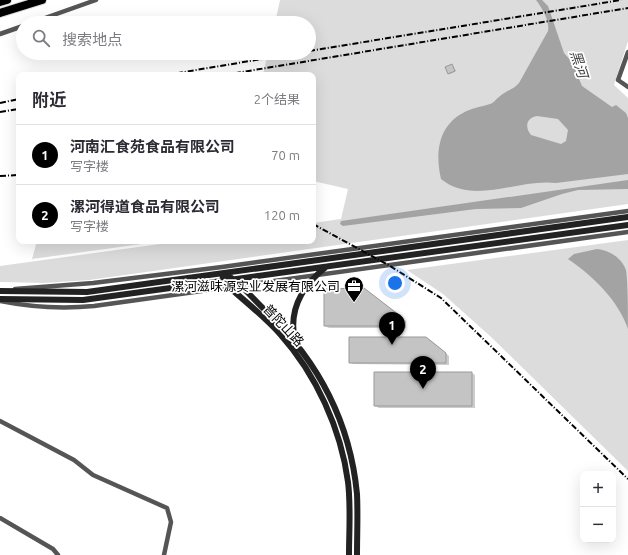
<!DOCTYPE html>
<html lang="zh">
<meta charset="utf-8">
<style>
body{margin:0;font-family:Ubuntu,"Noto Sans SC",sans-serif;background:#f7f7f7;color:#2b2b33}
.controls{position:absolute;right:12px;bottom:12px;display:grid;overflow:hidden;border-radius:8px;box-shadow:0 4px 16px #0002}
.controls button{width:36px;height:36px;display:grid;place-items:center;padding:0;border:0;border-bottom:1px solid #e1e1e2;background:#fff;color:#2b2b33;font:20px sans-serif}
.you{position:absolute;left:395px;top:283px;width:14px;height:14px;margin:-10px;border:3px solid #fff;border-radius:50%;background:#1a73e8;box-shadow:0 0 0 6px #1a73e833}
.badge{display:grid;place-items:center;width:26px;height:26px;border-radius:50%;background:#000;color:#fff;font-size:13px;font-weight:700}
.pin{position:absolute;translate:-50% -33px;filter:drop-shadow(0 1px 2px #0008)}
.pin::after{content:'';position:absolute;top:21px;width:14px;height:12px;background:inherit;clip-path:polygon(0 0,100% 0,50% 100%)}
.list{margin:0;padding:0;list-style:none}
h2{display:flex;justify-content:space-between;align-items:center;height:52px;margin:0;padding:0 16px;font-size:17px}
h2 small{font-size:13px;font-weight:400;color:#7c7c81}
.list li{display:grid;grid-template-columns:26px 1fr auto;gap:12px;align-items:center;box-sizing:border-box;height:60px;padding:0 16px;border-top:1px solid #e1e1e2}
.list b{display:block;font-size:15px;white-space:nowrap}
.list p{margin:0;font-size:13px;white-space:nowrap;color:#7c7c81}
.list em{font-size:13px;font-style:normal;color:#7c7c81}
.icon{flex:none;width:22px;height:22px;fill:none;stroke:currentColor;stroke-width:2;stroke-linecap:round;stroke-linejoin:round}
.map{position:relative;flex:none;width:628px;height:555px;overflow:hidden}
.search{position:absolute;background:#fff;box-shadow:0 4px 16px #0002;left:16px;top:16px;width:300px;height:44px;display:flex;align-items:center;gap:10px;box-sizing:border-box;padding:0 14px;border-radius:22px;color:#7c7c81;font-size:15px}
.panel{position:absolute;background:#fff;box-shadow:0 4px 16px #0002;left:16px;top:72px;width:300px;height:172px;border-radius:8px}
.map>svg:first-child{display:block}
.green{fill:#dcdcdc}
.water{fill:#a3a3a3;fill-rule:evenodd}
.shadow{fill:#0003}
.building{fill:#c4c4c4;stroke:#999}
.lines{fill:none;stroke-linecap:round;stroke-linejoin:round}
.motorway-casing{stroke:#dbdbdb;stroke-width:10}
.minor{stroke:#555;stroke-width:4.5}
.secondary{stroke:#222;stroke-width:6}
.motorway{stroke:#000;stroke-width:8}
.rail{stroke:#000;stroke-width:2;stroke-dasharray:6 2 1 2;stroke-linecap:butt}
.labels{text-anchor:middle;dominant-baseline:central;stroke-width:3.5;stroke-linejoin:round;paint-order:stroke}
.poi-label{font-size:13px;fill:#000;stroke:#fff;text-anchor:end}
.street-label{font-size:13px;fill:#000;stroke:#fff}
.water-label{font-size:14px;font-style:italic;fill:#444;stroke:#fff}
</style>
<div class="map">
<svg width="628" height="555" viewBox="0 0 628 555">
<rect width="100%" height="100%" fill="#fff"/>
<path class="green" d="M 280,0 L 628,0 L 628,41 L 614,85 L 628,98 L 628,204 L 89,280 L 44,283 L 0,282 L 0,266 L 182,241 L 313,241 L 313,223 L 341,219 L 348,189 L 313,181 L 313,75 L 256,75 L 263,74 L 268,53 L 309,53 L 309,23 L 275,23 Z
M 628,240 L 628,471 L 490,336 L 443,294 L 407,270 Z
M 37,241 L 164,241 L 32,259 Z"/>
<path class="water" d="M 536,0 L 542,0 L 548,6 L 564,53 L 572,62 L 582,86 L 612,107 L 616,105 L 626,113 L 628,118 L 628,174 L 556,183 C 519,178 474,206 441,179 C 435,154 438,126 463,113 C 471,108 481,107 490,104 C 494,103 496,99 499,97 C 505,91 513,90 519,83 L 548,31 C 550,21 542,8 536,0 ZM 537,116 L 558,119 L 568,130 L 566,141 L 561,144 L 531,135 C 524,126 527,118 537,116 Z
M 628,180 L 628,189 L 578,190 L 562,194 L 521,208 L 476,209 L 343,226 L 340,224 L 341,221 Z
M 597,249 C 609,250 622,258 626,270 C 628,282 628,315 628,329 C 618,300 593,276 568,259 L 574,254 Z"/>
<path class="shadow" d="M 452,65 L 456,71 L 450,74 L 448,73 Z
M 368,292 L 406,321 L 406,328 L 329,328 L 325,326 Z
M 430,340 L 449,356 L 449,365 L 353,364 L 350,362 Z
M 472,373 L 475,375 L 475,408 L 379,408 L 375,406 Z"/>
<path class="building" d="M 452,64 L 455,71 L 448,74 L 445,67 Z
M 364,288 L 403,318 L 403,326 L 324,326 L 324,289 Z
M 349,337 L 426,337 L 446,353 L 446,363 L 349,363 Z
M 374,372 L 472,372 L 472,406 L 374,406 Z"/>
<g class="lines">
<defs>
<path id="motorway" d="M 0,2 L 7,0
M 0,13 L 42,0"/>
</defs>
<use href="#motorway" class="motorway-casing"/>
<path class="minor" d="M 31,23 L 96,0
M 0,34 L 23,26
M 628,52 L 618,80 L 628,87
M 15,289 L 93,283 L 222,267 L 628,211
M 0,301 C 30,307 63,309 94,306 L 628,232
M 0,421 L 74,460 L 93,475 L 167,508 L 171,522 L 164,555
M 0,518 L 53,549 L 58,555"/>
<path class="secondary" d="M 0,291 L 87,292 L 628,217
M 0,299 L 83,300 L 628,225
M 295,341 C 288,310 302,286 326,267
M 349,555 C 349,531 351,506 348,482 C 341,429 316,374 280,334 C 263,315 241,298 222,281 L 224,273 C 240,282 252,298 266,311 C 319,362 350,421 357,494 C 358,514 357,535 357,555"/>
<use href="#motorway" class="motorway"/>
<path class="rail" d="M 309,51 L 621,0
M 166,75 L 298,53
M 224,75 L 628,8
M 0,103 L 19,99
M 0,112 L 19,109
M 0,176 L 19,175
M 313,224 L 390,266 L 441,298 L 628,479"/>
</g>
<defs>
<symbol id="office-pin" viewBox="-11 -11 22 30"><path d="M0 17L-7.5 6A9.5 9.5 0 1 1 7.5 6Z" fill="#000" stroke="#fff"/><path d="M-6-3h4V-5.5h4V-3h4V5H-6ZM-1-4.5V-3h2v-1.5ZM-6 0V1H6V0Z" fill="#fff"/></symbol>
</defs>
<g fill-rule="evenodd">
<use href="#office-pin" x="343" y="275" width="22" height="30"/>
</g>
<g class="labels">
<g class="poi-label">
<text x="340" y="286">漯河滋味源实业发展有限公司</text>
</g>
<g class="street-label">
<text transform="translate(284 325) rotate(47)">普陀山路</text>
</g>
<g class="water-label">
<text transform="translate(579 64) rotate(72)">黑河</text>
</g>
</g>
</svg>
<div class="controls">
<button>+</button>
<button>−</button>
</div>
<div class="you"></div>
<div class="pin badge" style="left:392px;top:345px">1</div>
<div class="pin badge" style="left:423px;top:389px">2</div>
<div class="search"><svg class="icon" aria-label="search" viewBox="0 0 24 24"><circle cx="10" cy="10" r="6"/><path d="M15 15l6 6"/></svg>搜索地点</div>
<section class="panel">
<h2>附近<small>2个结果</small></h2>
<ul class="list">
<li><span class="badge">1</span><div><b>河南汇食苑食品有限公司</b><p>写字楼</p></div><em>70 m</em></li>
<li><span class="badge">2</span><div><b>漯河得道食品有限公司</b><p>写字楼</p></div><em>120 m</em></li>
</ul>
</section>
</div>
